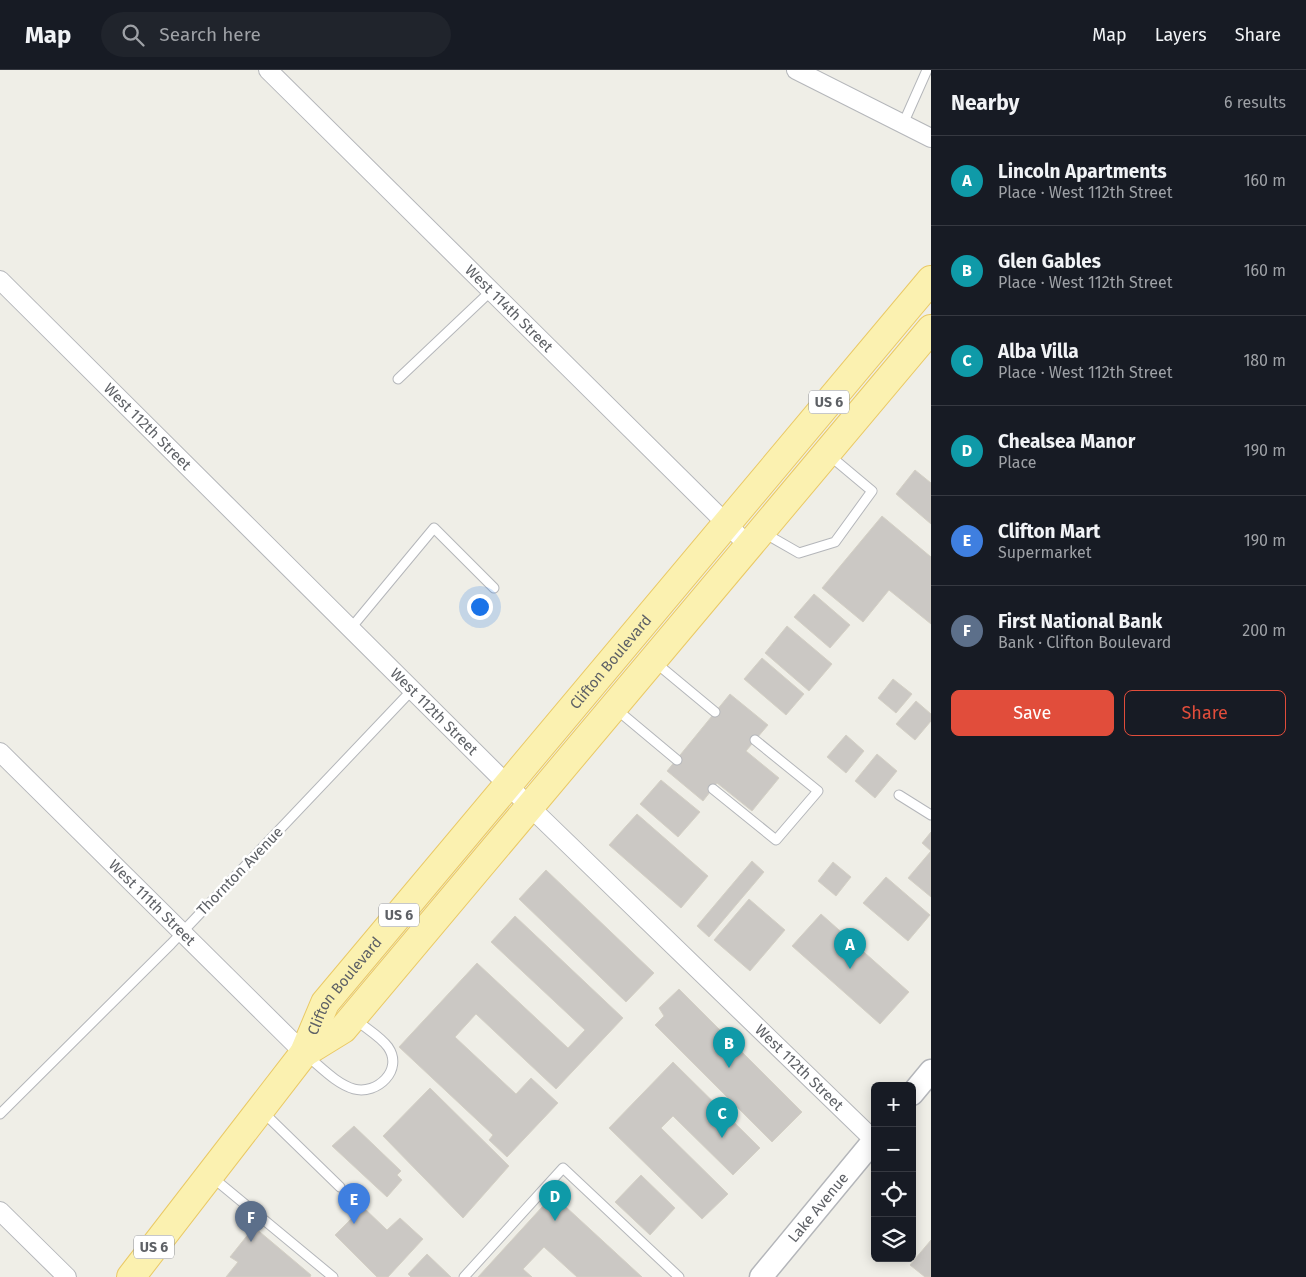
<!DOCTYPE html>
<meta charset="utf-8">
<style>
body{margin:0;font-family:"Fira Sans",sans-serif;background:#20242c;color:#f1f3f6}
.controls{position:absolute;right:15px;bottom:15px;display:grid;overflow:hidden;border-radius:8px;box-shadow:0 2px 12px #0003}
.controls button{width:45px;height:45px;display:grid;place-items:center;padding:0;border:0;border-bottom:1px solid #363941;background:#171b24;color:#f1f3f6;font:25px sans-serif}
.you{position:absolute;left:479px;top:536px;width:18px;height:18px;margin:-12px;border:4px solid #fff;border-radius:50%;background:#1a73e8;box-shadow:0 0 0 8px #1a73e833}
.badge{display:grid;place-items:center;width:32px;height:32px;border-radius:50%;background:#e14d3b;color:#fff;font-size:16px;font-weight:700}
.pin{position:absolute;translate:-50% -41px;filter:drop-shadow(0 1px 2px #0008)}
.pin::after{content:'';position:absolute;top:26px;width:18px;height:15px;background:inherit;clip-path:polygon(0 0,100% 0,50% 100%)}
.list{margin:0;padding:0;list-style:none}
h2{display:flex;justify-content:space-between;align-items:center;height:65px;margin:0;padding:0 20px;font-size:21px}
h2 small{font-size:16px;font-weight:400;color:#9ea1a6}
.list li{display:grid;grid-template-columns:32px 1fr auto;gap:15px;align-items:center;box-sizing:border-box;height:90px;padding:0 20px;border-top:1px solid #363941}
.list b{display:block;font-size:19px;white-space:nowrap}
.list p{margin:0;font-size:16px;white-space:nowrap;color:#9ea1a6}
.list em{font-size:16px;font-style:normal;color:#9ea1a6}
.actions{display:flex;gap:10px;padding:15px 20px}
.actions a{flex:1;padding:11px 0;border:1px solid #e14d3b;border-radius:8px;text-align:center;font-size:18px;color:#e14d3b}
.actions .main{background:#e14d3b;color:#fff}
.icon{flex:none;width:28px;height:28px;fill:none;stroke:currentColor;stroke-width:2;stroke-linecap:round;stroke-linejoin:round}
.map{position:relative;flex:none;width:931px;height:1207px;overflow:hidden}
header{display:flex;align-items:center;gap:30px;box-sizing:border-box;height:70px;padding:0 25px;background:#171b24;border-bottom:1px solid #363941}
header strong{font-size:24px}
nav{display:flex;gap:28px;margin-inline-start:auto;font-size:18px}
.search{width:350px;height:45px;background:#20242c;display:flex;align-items:center;gap:12px;box-sizing:border-box;padding:0 18px;border-radius:28px;color:#9ea1a6;font-size:19px}
main{display:flex}
aside{flex:1;background:#171b24}
.map>svg:first-child{display:block}
.building{fill:#cbc8c4;stroke:#d4d0c5}
.lines{fill:none;stroke-linecap:round;stroke-linejoin:round}
.service-casing{stroke:#b4b6ba;stroke-width:11}
.minor-casing{stroke:#b4b6ba;stroke-width:20}
.tertiary-casing{stroke:#b4b6ba;stroke-width:25}
.primary-casing{stroke:#eac965;stroke-width:30}
.service{stroke:#fff;stroke-width:9}
.minor{stroke:#fff;stroke-width:18}
.tertiary{stroke:#fff;stroke-width:22}
.primary{stroke:#fbf1b0;stroke-width:28}
.labels{text-anchor:middle;dominant-baseline:central;stroke-width:5;stroke-linejoin:round;paint-order:stroke}
.shield{fill:#fff;stroke:#8e9094;stroke-width:1}
.shield-label{font-size:14px;font-weight:bold;fill:#5e6166}
.street-label{font-size:15px;fill:#5e6166;stroke:#fff}
</style>
<header>
<strong>Map</strong>
<div class="search"><svg class="icon" aria-label="search" viewBox="0 0 24 24"><circle cx="10" cy="10" r="6"/><path d="M15 15l6 6"/></svg>Search here</div>
<nav><a>Map</a><a>Layers</a><a>Share</a></nav>
</header>
<main>
<div class="map">
<svg width="931" height="1207" viewBox="0 0 931 1207">
<rect width="100%" height="100%" fill="#efeee7"/>
<path class="building" d="M 915,400 L 931,413 L 931,454 L 896,424 Z
M 882,446 L 931,487 L 931,554 L 889,520 L 863,552 L 822,518 Z
M 814,524 L 850,555 L 830,578 L 794,547 Z
M 787,556 L 832,594 L 809,621 L 765,583 Z
M 762,588 L 804,624 L 786,645 L 744,609 Z
M 893,609 L 912,624 L 896,643 L 878,628 Z
M 730,624 L 768,655 L 746,681 L 779,708 L 752,741 L 717,713 L 703,731 L 667,701 Z
M 916,631 L 931,644 L 931,651 L 915,670 L 896,654 Z
M 846,665 L 864,681 L 846,703 L 827,687 Z
M 877,684 L 897,701 L 875,728 L 855,711 Z
M 661,710 L 700,742 L 678,767 L 640,734 Z
M 637,744 L 708,806 L 681,838 L 609,775 Z
M 931,762 L 931,781 L 922,773 Z
M 931,781 L 931,827 L 908,808 Z
M 752,791 L 764,802 L 709,867 L 697,856 Z
M 833,792 L 851,807 L 836,826 L 818,811 Z
M 546,800 L 654,903 L 626,932 L 519,829 Z
M 886,807 L 930,845 L 908,871 L 863,833 Z
M 749,829 L 785,860 L 750,901 L 714,870 Z
M 821,844 L 909,922 L 880,954 L 792,876 Z
M 515,846 L 623,948 L 556,1019 L 476,944 L 455,967 L 516,1024 L 531,1008 L 558,1033 L 507,1087 L 489,1070 L 493,1065 L 399,977 L 477,893 L 568,978 L 585,960 L 491,872 Z
M 679,919 L 802,1042 L 772,1072 L 655,955 L 664,946 L 659,938 Z
M 673,992 L 760,1078 L 733,1105 L 673,1046 L 661,1058 L 728,1124 L 702,1149 L 609,1058 Z
M 430,1018 L 509,1096 L 463,1148 L 383,1066 Z
M 354,1056 L 401,1101 L 397,1105 L 402,1110 L 387,1127 L 332,1076 Z
M 641,1105 L 675,1138 L 650,1165 L 615,1132 Z
M 553,1125 L 642,1207 L 577,1207 L 544,1177 L 523,1199 L 532,1207 L 478,1207 Z
M 363,1137 L 387,1160 L 400,1148 L 423,1169 L 388,1207 L 377,1207 L 335,1165 Z
M 254,1157 L 311,1205 L 310,1207 L 226,1207 L 238,1192 L 230,1187 Z
M 931,1170 L 931,1207 L 925,1207 L 910,1195 Z
M 427,1184 L 451,1207 L 411,1207 L 408,1204 Z"/>
<g class="lines">
<defs>
<path id="service" d="M 903,54 L 927,0
M 398,309 L 491,221
M 764,463 L 799,483 L 835,472 L 872,421 L 829,385
M 351,558 L 434,458 L 494,518
M 656,593 L 715,642
M 616,639 L 677,690
M 713,719 L 776,770 L 818,721 L 755,670
M 899,725 L 931,745
M 306,985 C 320,996 336,1014 354,1019 C 377,1025 404,1000 388,977 C 380,966 365,958 355,949
M 263,1042 L 340,1117
M 0,1044 L 171,874 L 413,619
M 212,1107 L 333,1207
M 464,1207 L 563,1098 L 679,1207"/>
<g id="minor">
<path id="s1" d="M 268,0 L 750,477"/>
<path d="M 796,0 L 931,68"/>
<path id="s2" d="M 0,210 L 530,737 L 874,1070"/>
<path id="s3" d="M 0,682 L 304,983"/>
<path d="M 0,1141 L 67,1207"/>
</g>
<g id="tertiary">
<path d="M 912,1024 L 931,1001"/>
<path id="s4" d="M 761,1207 L 875,1069"/>
</g>
<g id="primary">
<path d="M 304,983 L 343,959 L 931,259"/>
<path id="s5" d="M 131,1207 L 304,983 L 325,933 L 931,210"/>
</g>
</defs>
<use href="#service" class="service-casing"/>
<use href="#minor" class="minor-casing"/>
<use href="#tertiary" class="tertiary-casing"/>
<use href="#primary" class="primary-casing"/>
<use href="#service" class="service"/>
<use href="#minor" class="minor"/>
<use href="#tertiary" class="tertiary"/>
<use href="#primary" class="primary"/>
</g>
<g class="labels">
<g class="shield">
<rect x="809" y="320.5" width="40" height="23" rx="4"/>
<rect x="379" y="833.5" width="40" height="23" rx="4"/>
<rect x="134" y="1165.5" width="40" height="23" rx="4"/>
</g>
<g class="shield-label">
<text x="829" y="332">US 6</text>
<text x="399" y="845">US 6</text>
<text x="154" y="1177">US 6</text>
</g>
<g class="street-label">
<text stroke="none"><textPath href="#s1" startOffset="339">West 114th Street</textPath></text>
<text stroke="none"><textPath href="#s2" startOffset="208">West 112th Street</textPath></text>
<text stroke="none"><textPath href="#s5" startOffset="782">Clifton Boulevard</textPath></text>
<text stroke="none"><textPath href="#s2" startOffset="612">West 112th Street</textPath></text>
<text transform="translate(240 801) rotate(-46)">Thornton Avenue</text>
<text stroke="none"><textPath href="#s3" startOffset="214">West 111th Street</textPath></text>
<text stroke="none"><textPath href="#s5" startOffset="362">Clifton Boulevard</textPath></text>
<text stroke="none"><textPath href="#s2" startOffset="1122">West 112th Street</textPath></text>
<text stroke="none"><textPath href="#s4" startOffset="90">Lake Avenue</textPath></text>
</g>
</g>
</svg>
<div class="controls">
<button>+</button>
<button>−</button>
<button><svg class="icon" aria-label="locate" viewBox="0 0 24 24"><circle cx="12" cy="12" r="6"/><path d="M12 2v4M12 18v4M2 12h4M18 12h4"/></svg></button>
<button><svg class="icon" aria-label="layers" viewBox="0 0 24 24"><path d="M12 4l9 5-9 5-9-5zM3 14l9 5 9-5"/></svg></button>
</div>
<div class="you"></div>
<div class="pin badge" style="left:850px;top:899px;background:#0f9aa8">A</div>
<div class="pin badge" style="left:729px;top:998px;background:#0f9aa8">B</div>
<div class="pin badge" style="left:722px;top:1068px;background:#0f9aa8">C</div>
<div class="pin badge" style="left:555px;top:1151px;background:#0f9aa8">D</div>
<div class="pin badge" style="left:354px;top:1154px;background:#3f7fe0">E</div>
<div class="pin badge" style="left:251px;top:1172px;background:#5c6f8a">F</div>
</div>
<aside>
<h2>Nearby<small>6 results</small></h2>
<ul class="list">
<li><span class="badge" style="background:#0f9aa8">A</span><div><b>Lincoln Apartments</b><p>Place · West 112th Street</p></div><em>160 m</em></li>
<li><span class="badge" style="background:#0f9aa8">B</span><div><b>Glen Gables</b><p>Place · West 112th Street</p></div><em>160 m</em></li>
<li><span class="badge" style="background:#0f9aa8">C</span><div><b>Alba Villa</b><p>Place · West 112th Street</p></div><em>180 m</em></li>
<li><span class="badge" style="background:#0f9aa8">D</span><div><b>Chealsea Manor</b><p>Place</p></div><em>190 m</em></li>
<li><span class="badge" style="background:#3f7fe0">E</span><div><b>Clifton Mart</b><p>Supermarket</p></div><em>190 m</em></li>
<li><span class="badge" style="background:#5c6f8a">F</span><div><b>First National Bank</b><p>Bank · Clifton Boulevard</p></div><em>200 m</em></li>
</ul>
<div class="actions"><a class="main">Save</a><a>Share</a></div>
</aside>
</main>
